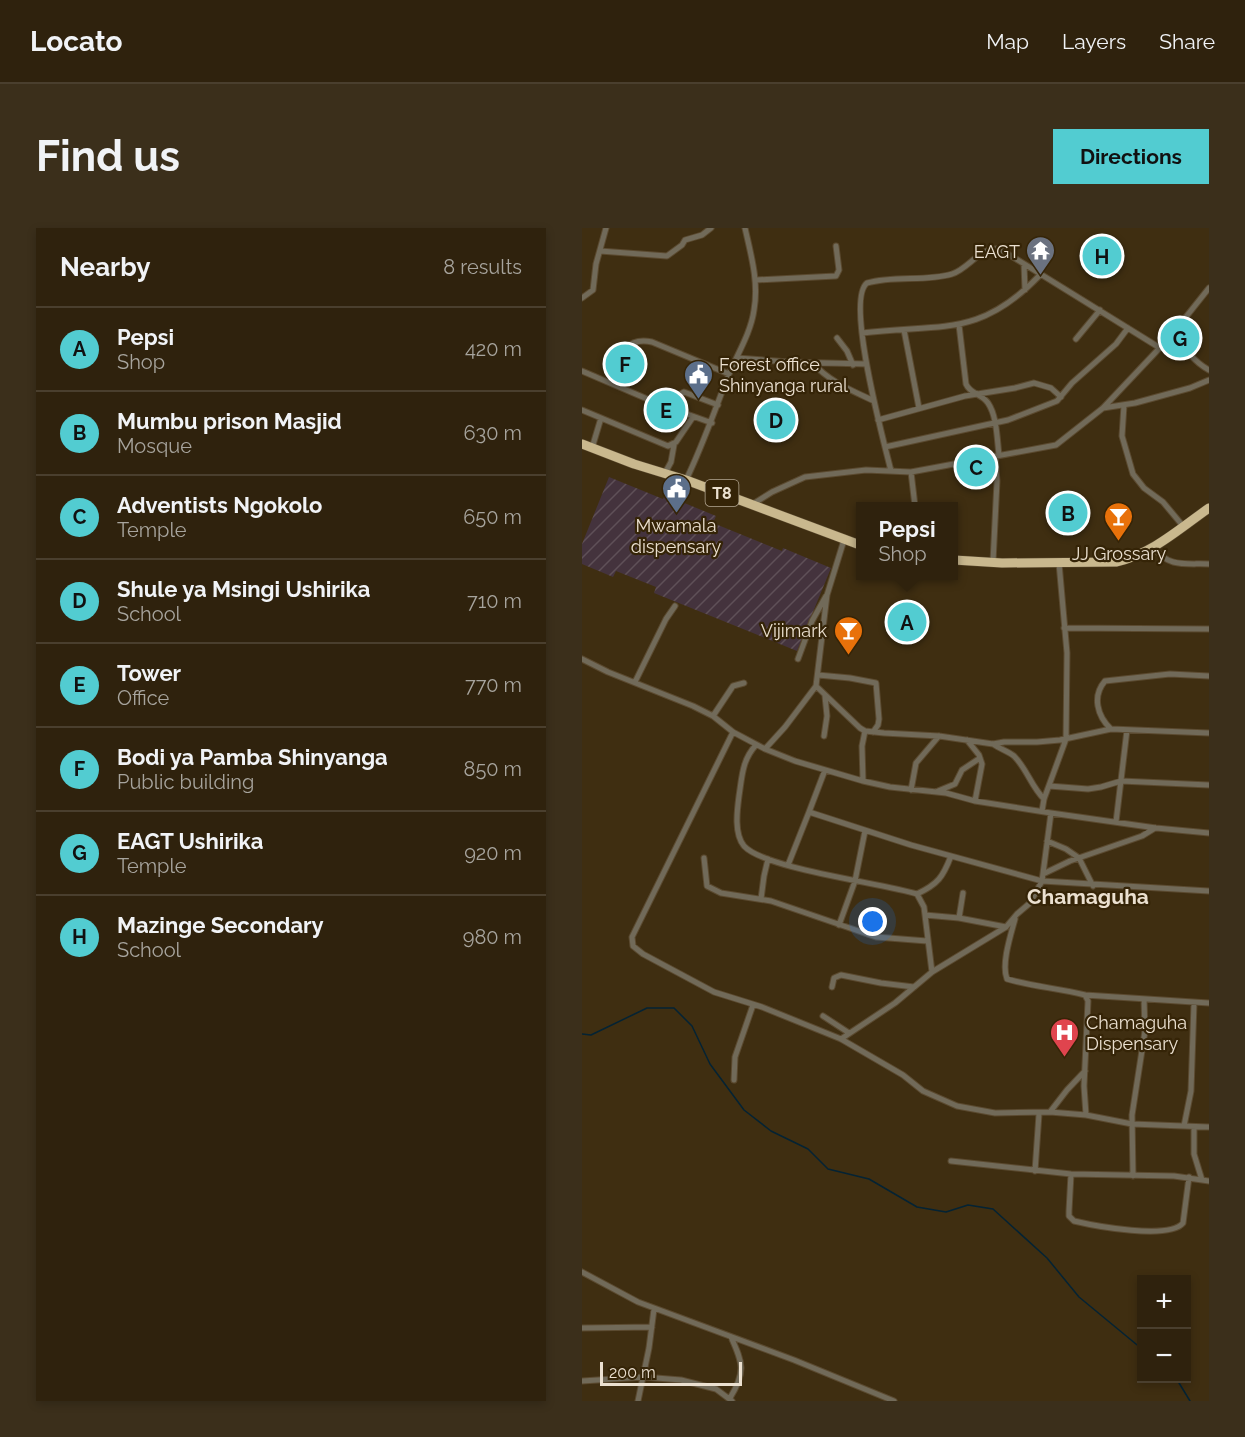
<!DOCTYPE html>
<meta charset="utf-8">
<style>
body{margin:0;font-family:Raleway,sans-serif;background:#3b2f1b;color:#f1f3f6}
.controls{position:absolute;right:18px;bottom:18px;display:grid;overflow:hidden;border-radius:0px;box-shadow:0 3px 9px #0003}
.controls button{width:54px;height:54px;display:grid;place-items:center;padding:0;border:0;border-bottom:2px solid #4a3f2e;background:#2f220d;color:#f1f3f6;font:30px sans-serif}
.scale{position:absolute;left:18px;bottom:15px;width:142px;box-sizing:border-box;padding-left:6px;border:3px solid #ebe0d0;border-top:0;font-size:16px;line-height:21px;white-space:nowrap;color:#ebe0d0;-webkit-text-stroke:4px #352407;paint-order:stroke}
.you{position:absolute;left:291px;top:694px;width:21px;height:21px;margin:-15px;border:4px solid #fff;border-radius:50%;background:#1a73e8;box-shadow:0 0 0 9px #1a73e833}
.badge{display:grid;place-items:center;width:39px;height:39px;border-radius:50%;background:#52ccd1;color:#111;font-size:20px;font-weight:700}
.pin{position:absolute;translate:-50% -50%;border:3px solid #fff;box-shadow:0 2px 6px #0006}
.popup{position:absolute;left:274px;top:274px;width:102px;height:78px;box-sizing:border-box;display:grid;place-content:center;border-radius:0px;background:#2f220d;filter:drop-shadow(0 2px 4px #0005);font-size:20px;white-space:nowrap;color:#a7a49d}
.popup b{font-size:22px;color:#f1f3f6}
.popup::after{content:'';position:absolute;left:50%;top:100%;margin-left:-12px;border:12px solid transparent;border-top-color:#2f220d}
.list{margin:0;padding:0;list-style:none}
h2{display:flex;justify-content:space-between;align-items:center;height:78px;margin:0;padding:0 24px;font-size:26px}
h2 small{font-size:20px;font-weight:400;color:#a7a49d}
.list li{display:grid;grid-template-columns:39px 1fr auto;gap:18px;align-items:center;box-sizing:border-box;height:84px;padding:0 24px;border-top:2px solid #4a3f2e}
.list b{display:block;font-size:22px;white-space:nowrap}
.list p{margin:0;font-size:20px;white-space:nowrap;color:#a7a49d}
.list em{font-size:20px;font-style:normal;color:#a7a49d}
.map{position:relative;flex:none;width:627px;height:1173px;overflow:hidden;border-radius:0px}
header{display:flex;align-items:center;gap:36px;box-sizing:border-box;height:84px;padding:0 30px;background:#2f220d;border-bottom:2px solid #4a3f2e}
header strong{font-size:28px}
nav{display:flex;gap:33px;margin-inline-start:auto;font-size:21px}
.intro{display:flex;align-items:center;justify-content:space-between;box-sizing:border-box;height:144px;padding:0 36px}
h1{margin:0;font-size:42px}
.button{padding:15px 27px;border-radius:0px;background:#52ccd1;color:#111;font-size:21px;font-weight:700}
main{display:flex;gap:36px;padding:0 36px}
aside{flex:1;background:#2f220d;border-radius:0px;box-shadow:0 3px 9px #0003}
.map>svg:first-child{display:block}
.industrial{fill:url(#industrial-furrows)}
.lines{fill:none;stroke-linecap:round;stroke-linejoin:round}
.stream{stroke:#042334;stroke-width:1.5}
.street-casing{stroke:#5b4a30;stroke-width:7}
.highway-casing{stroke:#5b4a30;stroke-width:10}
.street{stroke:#716a59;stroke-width:5}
.highway{stroke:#c9b88e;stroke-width:9}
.labels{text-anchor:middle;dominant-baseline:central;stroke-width:4.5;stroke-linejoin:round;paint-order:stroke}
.shield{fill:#352407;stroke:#b4a894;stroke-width:1.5}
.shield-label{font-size:16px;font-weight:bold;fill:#ebe0d0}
.poi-label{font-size:18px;fill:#ebe0d0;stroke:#352407;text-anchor:end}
.quarter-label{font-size:21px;font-weight:bold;fill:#ebe0d0;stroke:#352407}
</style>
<header>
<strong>Locato</strong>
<nav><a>Map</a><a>Layers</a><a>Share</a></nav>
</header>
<div class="intro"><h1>Find us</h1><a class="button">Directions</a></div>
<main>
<aside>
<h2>Nearby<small>8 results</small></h2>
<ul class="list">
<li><span class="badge">A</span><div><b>Pepsi</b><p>Shop</p></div><em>420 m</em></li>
<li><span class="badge">B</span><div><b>Mumbu prison Masjid</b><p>Mosque</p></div><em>630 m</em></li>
<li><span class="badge">C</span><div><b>Adventists Ngokolo</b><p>Temple</p></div><em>650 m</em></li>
<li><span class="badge">D</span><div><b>Shule ya Msingi Ushirika</b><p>School</p></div><em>710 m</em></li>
<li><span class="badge">E</span><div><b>Tower</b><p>Office</p></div><em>770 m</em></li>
<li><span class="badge">F</span><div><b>Bodi ya Pamba Shinyanga</b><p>Public building</p></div><em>850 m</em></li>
<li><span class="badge">G</span><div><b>EAGT Ushirika</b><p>Temple</p></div><em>920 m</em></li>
<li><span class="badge">H</span><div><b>Mazinge Secondary</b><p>School</p></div><em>980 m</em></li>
</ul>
</aside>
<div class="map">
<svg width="627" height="1173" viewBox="0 0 627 1173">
<defs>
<pattern id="industrial-furrows" width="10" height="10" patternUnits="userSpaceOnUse" patternTransform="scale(1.5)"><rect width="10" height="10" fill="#44333d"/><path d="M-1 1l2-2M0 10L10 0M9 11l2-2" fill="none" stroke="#5f5058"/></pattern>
</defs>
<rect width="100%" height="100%" fill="#3f2e11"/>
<path class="industrial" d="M 27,249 L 81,271 L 83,267 L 134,288 L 131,295 L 200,323 L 201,320 L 249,340 L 215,423 L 72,365 L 74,359 L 34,343 L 31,349 L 0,336 L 0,316 Z"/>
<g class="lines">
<path class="stream" d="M 0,806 L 9,807 L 65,780 L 92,780 L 110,798 L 128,836 L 162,882 L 189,903 L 226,921 L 246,941 L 287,951 L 335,979 L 364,984 L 386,977 L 411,981 L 465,1030 L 497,1069 L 560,1121
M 594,1150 L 608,1173"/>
<defs>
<path id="street" d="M 18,23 L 85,28 L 100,17 L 103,12 L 120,7 L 129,0
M 442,36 L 443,62
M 174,52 L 254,48 L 257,42 L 254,18
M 0,70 L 11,62 L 14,36 L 24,0
M 377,97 L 384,156 C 388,166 400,166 406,175 C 415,188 415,211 417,227
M 322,102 L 337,180
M 280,105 C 358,95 397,111 458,47
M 588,109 C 605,119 609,133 627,142
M 255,110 L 265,123 L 271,137
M 494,111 L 518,82
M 155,130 L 207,134 L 284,136
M 231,135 C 246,153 271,163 292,173
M 0,143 L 77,176 L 130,195
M 28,154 C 37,132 40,108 70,114 L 147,146
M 542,177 L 540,208 L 551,246 L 562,260 L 581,274 L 601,298
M 521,180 L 553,175 L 608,160 L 627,152
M 89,181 L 97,167 L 102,164 L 136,177
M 0,182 L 86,218 L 94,214 L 111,189
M 296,192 L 383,168 L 433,160 L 452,155 L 469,160 L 479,169
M 303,219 L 426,192 L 475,173 L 490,155 L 534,116 L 546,100
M 10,220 L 19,190
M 309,243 C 302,214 263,72 285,55 C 313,47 343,54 370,46 C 388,40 398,18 418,21 L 578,120
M 329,244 L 333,278
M 83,245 L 89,234 L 92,217
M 104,252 C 121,217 133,181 147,146 C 156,125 169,104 172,82 C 177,54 169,27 163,0
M 171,276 L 190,264 L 223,249 L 284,242 L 329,244 L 474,217 L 521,180 L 588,109 L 627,60
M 572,320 C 587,340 604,335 627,336
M 411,334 L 415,253 L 413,228
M 482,400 L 627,401
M 0,431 L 26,444 L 111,478 L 131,488 L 151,504 L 183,521 L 213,533 L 281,553 L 308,559 L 364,565 L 393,573 L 469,585 L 574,600 L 627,605
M 216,431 L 230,393 L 244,368
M 236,447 L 268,450 L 294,455 L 297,491 L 296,497 L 291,504
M 53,454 L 84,391 L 93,378
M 234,458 L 278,500 L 283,503 L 302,505 L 357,508 L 411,516 L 422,514 L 455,514 L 478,512 L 529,501 L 627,505
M 131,488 L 151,458 L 162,455
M 529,501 C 515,488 510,468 523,453 L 588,446 L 627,448
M 151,504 L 50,709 L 51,718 L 61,726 L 132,764 L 180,779 L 259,811 L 321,847 L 341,863 L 375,878 L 413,885 L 468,884 L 504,887 L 550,896 L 627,899
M 242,508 L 245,488 L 243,468
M 385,512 L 397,527 L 400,536 L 393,573
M 411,516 C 418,521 426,523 432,528 C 445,541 449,558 462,571
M 174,517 C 160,532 160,549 157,568 C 155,583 152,606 162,618 C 183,641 300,655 335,666 L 342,679 L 350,744
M 183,521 L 203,499 L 234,458 L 245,367 L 262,312
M 243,542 L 227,584 L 329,617 L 460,653 L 627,663
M 281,553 L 280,518 L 283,503
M 467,558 L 506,561 L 519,559 L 539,553 L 627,557
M 329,562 L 334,535 L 357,508
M 356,563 L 373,556 L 380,542 L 398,530
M 460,583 L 462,571 L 484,511 L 485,425 L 477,335
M 534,594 L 545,502
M 465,613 L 484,621 L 497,630 L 511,658
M 122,630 L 125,658 L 139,665 L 189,673 L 294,709 L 345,713
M 206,637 L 227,584
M 461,646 L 488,633 L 560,608 L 573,600
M 335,666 C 356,656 361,649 369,628
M 179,671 L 182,648 L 186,631
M 343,687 L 377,690 L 424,699
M 377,690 L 381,665
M 433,691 C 429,706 419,736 425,751 C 451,759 477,760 503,767 L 506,773 L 502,858 L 504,887
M 257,697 L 273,653 L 283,603
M 250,759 L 252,750 L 259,747 L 299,755 L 332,759
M 503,767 L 627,775
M 241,788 L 267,805
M 259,811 L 313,775 L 350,744 L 424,699 L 435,686 L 448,675 L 460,653 L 469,585
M 152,852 L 153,829 L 171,777
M 468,884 L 485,862 L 503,843
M 602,898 L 609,863 L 612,775
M 612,899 L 612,926 L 620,952
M 369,933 L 489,946 L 592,948 L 627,953
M 453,943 L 457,886
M 489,946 L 487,983 L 487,988 L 492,993 C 513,998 587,1012 601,995 L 607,949
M 551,948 L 550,887 L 563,803 L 562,771
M 0,1044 L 56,1074 L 212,1132 L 312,1173
M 0,1100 L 70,1099
M 0,1153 L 62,1149 L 99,1152 L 134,1161 L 150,1173
M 148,1170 C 164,1144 161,1135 149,1109
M 56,1173 L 67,1120 L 72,1081"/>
<path id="highway" d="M 0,216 L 52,236 L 104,252 L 278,317
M 372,332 L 420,335 L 534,334 C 570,326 597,301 627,280"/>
</defs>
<use href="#street" class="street-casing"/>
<use href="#highway" class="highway-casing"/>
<use href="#street" class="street"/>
<use href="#highway" class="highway"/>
</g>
<defs>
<symbol id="temple-pin" viewBox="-11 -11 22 30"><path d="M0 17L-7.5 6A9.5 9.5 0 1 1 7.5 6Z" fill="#6b7280" stroke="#352407"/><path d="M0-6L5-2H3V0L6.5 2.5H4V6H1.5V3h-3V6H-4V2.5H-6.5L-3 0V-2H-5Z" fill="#fff"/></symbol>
<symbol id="civic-pin" viewBox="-11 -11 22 30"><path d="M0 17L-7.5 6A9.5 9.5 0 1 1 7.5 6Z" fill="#5c6f8a" stroke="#352407"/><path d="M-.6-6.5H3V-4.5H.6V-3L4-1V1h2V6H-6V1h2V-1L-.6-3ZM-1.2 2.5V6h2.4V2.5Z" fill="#fff"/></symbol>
<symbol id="bar-pin" viewBox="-11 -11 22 30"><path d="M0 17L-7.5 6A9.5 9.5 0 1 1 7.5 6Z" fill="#e8710a" stroke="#352407"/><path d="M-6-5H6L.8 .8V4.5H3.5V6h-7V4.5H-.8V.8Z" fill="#fff"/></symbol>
<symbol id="hospital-pin" viewBox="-11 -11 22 30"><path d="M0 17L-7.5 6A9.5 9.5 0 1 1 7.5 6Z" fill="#e0444e" stroke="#352407"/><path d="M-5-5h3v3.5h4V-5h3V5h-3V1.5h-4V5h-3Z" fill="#fff"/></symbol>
</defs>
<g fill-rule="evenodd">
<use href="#temple-pin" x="442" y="6" width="33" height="45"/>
<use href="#civic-pin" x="100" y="130" width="33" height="45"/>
<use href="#civic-pin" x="78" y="244" width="33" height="45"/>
<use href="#bar-pin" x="520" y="272" width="33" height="45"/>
<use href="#bar-pin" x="250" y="386" width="33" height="45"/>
<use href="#hospital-pin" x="466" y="788" width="33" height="45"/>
</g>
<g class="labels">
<rect class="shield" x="123.5" y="252" width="33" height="26" rx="4.5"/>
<g class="shield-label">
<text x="140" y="265">T8</text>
</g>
<g class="poi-label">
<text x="438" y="23">EAGT</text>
<text x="137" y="136" text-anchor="start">Forest office<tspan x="137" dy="21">Shinyanga rural</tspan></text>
<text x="94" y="297" text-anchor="middle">Mwamala<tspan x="94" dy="21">dispensary</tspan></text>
<text x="537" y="325" text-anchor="middle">JJ Grossary</text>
<text x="245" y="402">Vijimark</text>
<text x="504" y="794" text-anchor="start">Chamaguha<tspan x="504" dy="21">Dispensary</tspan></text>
</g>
<g class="quarter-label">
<text x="506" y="668">Chamaguha</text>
</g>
</g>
</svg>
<div class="controls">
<button>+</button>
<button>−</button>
</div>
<div class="scale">200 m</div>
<div class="you"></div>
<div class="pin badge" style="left:325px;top:394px">A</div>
<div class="popup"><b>Pepsi</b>Shop</div>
<div class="pin badge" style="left:486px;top:285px">B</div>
<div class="pin badge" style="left:394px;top:239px">C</div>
<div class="pin badge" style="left:194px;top:192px">D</div>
<div class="pin badge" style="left:84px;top:182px">E</div>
<div class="pin badge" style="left:43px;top:136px">F</div>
<div class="pin badge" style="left:598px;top:110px">G</div>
<div class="pin badge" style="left:520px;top:28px">H</div>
</div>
</main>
